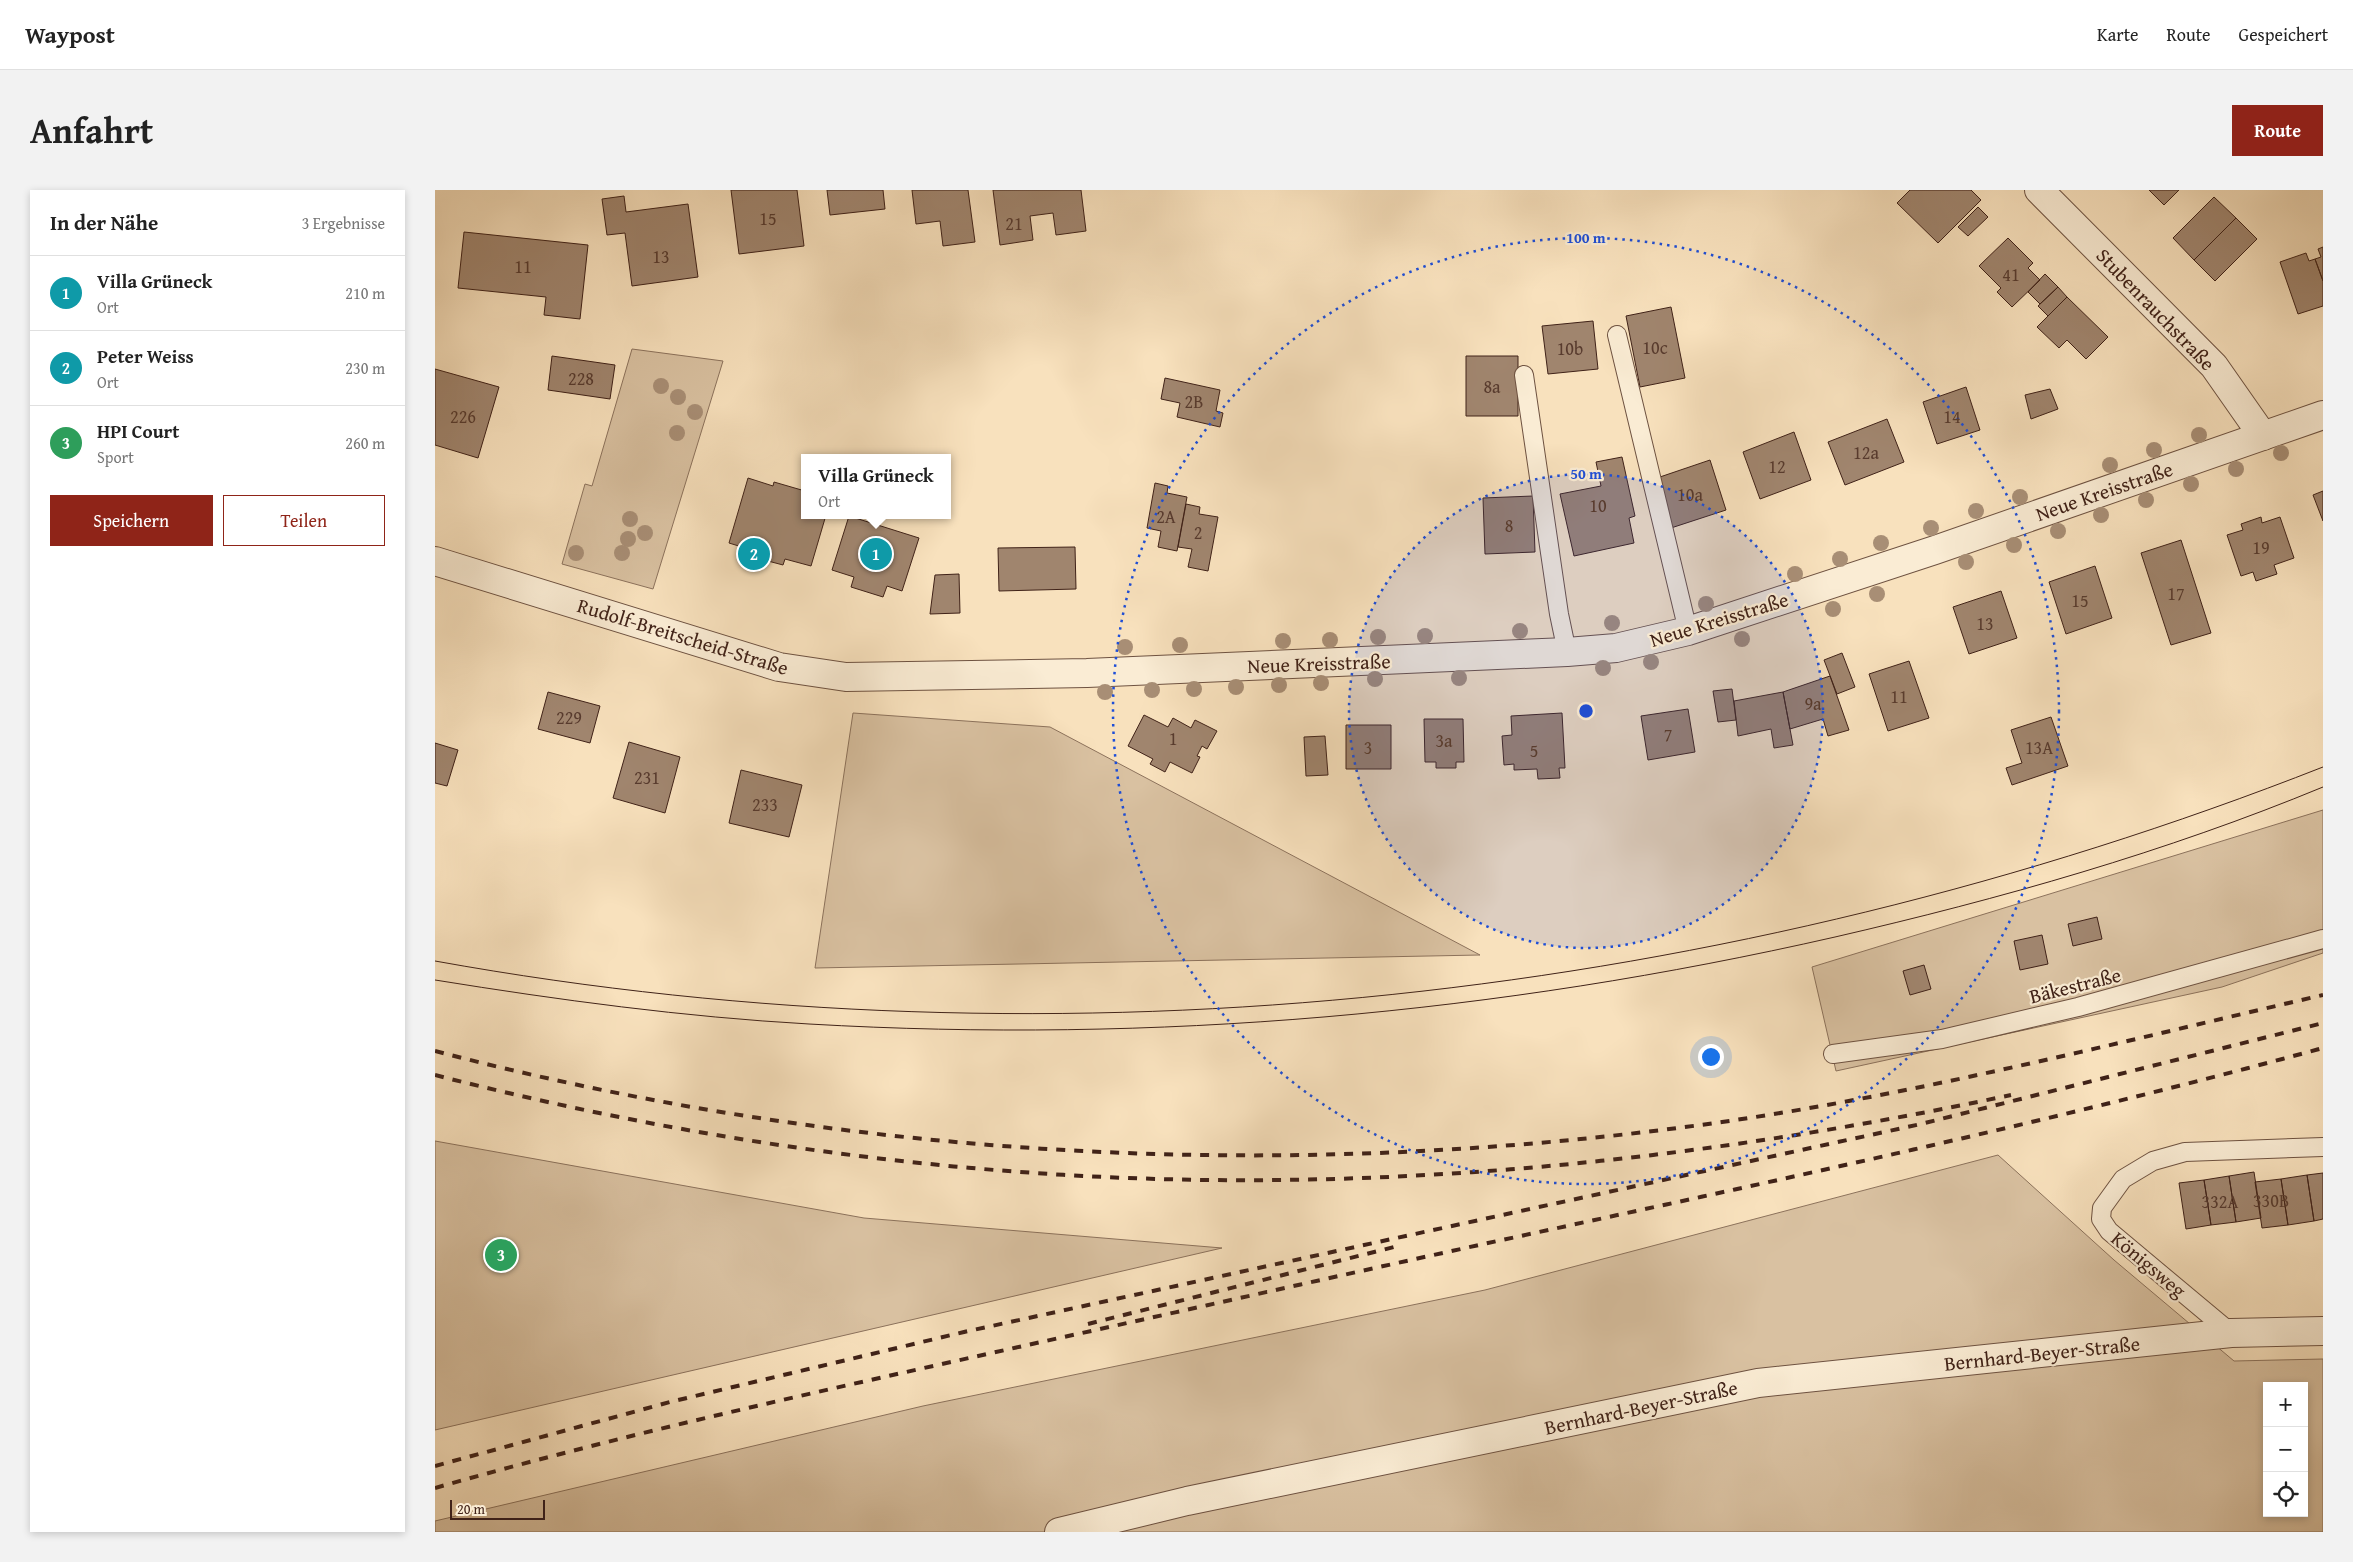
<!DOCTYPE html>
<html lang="de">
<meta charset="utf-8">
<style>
body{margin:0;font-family:"Gentium Book Plus",serif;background:#f2f2f2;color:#222}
.controls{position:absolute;right:15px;bottom:15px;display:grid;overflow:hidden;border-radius:0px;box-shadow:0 2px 8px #0003}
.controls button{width:45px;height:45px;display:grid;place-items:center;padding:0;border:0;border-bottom:1px solid #e0e0e0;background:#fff;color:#222;font:25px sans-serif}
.scale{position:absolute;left:15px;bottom:12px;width:95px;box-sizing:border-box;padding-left:5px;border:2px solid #402218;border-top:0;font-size:14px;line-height:18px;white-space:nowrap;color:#402218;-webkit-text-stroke:4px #faecd4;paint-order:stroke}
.you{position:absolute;left:1275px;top:866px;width:18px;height:18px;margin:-12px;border:4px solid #fff;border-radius:50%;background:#1a73e8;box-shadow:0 0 0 8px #1a73e833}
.badge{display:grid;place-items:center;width:32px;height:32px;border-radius:50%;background:#8f2418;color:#fff;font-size:16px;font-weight:700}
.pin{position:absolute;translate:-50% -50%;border:2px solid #fff;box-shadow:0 1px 5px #0006}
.popup{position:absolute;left:366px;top:264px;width:150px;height:65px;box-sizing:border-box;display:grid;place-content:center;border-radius:0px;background:#fff;filter:drop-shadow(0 1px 4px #0005);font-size:16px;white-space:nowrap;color:#767676}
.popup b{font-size:19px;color:#222}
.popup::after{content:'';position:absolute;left:50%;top:100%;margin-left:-10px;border:10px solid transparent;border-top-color:#fff}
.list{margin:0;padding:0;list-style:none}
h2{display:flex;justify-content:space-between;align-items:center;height:65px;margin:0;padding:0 20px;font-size:21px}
h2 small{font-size:16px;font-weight:400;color:#767676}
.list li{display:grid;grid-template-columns:32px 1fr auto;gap:15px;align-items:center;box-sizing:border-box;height:75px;padding:0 20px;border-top:1px solid #e0e0e0}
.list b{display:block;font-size:19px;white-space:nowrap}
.list p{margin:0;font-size:16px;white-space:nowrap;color:#767676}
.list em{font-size:16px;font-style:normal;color:#767676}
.actions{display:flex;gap:10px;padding:15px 20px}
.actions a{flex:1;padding:11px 0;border:1px solid #8f2418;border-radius:0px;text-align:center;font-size:18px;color:#8f2418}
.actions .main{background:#8f2418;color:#fff}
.icon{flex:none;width:28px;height:28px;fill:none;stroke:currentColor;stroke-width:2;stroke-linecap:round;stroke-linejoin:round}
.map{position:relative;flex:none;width:1888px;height:1342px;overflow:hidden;border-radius:0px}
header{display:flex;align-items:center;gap:30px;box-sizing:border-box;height:70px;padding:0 25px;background:#fff;border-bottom:1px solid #e0e0e0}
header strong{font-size:24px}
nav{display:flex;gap:28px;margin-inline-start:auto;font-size:18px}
.intro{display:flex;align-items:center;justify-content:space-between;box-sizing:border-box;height:120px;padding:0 30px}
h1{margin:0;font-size:35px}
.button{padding:12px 22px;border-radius:0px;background:#8f2418;color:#fff;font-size:18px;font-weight:700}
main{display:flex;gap:30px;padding:0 30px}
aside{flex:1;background:#fff;border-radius:0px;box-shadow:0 2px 8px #0003}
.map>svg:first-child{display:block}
.green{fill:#d9c1a1;stroke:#8c725c;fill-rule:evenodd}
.building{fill:#a0856e;stroke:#402218}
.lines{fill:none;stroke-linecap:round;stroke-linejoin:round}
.service-casing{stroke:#6e5241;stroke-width:20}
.minor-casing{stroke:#6e5241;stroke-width:30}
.tertiary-casing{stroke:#6e5241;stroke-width:30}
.service{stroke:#faecd4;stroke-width:18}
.minor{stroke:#faecd4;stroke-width:28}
.tertiary{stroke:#faecd4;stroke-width:28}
.tram{stroke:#402218;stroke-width:1}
.rail{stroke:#402218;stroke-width:4;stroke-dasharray:9 9;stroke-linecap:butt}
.tree{fill:#a88e75}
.ring{fill:none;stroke:#1d4ed8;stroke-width:2.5;stroke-dasharray:2.5 5}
.labels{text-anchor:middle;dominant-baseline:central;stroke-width:4.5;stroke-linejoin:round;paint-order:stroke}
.number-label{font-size:18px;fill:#583b2e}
.street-label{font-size:20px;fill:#402218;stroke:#faecd4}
.centre{fill:#1d4ed8;stroke:#faecd4;stroke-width:2.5}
.ring-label{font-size:15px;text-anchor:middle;font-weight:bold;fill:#1d4ed8;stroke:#faecd4;stroke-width:4.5;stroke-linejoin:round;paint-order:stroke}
</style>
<header>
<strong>Waypost</strong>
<nav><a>Karte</a><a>Route</a><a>Gespeichert</a></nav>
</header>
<div class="intro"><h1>Anfahrt</h1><a class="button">Route</a></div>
<main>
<aside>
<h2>In der Nähe<small>3 Ergebnisse</small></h2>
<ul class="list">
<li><span class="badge" style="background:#0f9aa8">1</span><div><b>Villa Grüneck</b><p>Ort</p></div><em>210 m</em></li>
<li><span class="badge" style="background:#0f9aa8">2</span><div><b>Peter Weiss</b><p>Ort</p></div><em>230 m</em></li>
<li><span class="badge" style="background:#2e9e5b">3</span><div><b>HPI Court</b><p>Sport</p></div><em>260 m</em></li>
</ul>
<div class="actions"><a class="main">Speichern</a><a>Teilen</a></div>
</aside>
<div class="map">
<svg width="1888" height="1342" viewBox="0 0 1888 1342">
<rect width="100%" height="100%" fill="#f8e1bd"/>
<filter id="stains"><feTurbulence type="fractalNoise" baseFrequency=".004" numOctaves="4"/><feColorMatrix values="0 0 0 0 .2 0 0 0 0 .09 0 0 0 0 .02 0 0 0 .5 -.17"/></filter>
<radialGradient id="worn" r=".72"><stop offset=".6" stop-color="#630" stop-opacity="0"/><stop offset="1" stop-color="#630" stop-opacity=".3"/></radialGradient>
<path class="green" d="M 197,159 L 288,171 L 218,399 L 127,374 L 150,294 L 157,296 Z
M 418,523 L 615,537 L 1045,765 L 380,778 Z
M 1888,620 L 1888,763 L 1787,797 L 1401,881 L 1377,777 Z
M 0,951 L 429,1028 L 787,1058 L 0,1240 Z
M 1563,965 L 1679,1070 L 1799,1171 L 1888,1169 L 1888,1342 L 0,1342 L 0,1331 L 488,1216 L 1050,1100 ZM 1832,1196 L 1869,1196 L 1869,1323 L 1832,1323 Z"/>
<path class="building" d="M 296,0 L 362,0 L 369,56 L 304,64 Z
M 392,0 L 448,0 L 450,19 L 395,25 Z
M 477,0 L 533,0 L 540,52 L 508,56 L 505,31 L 481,34 Z
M 558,0 L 646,0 L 651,41 L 621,45 L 618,23 L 595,26 L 598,50 L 565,55 Z
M 1475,0 L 1536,0 L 1546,10 L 1503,53 L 1462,13 Z
M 1714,0 L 1744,0 L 1729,15 Z
M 189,6 L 191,22 L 253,14 L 263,87 L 197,96 L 190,43 L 172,45 L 167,9 Z
M 1779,7 L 1801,28 L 1759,70 L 1738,48 Z
M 1543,17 L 1553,27 L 1533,46 L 1523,37 Z
M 1801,28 L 1822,49 L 1780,91 L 1759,70 Z
M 29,42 L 153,55 L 145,129 L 109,125 L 111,107 L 23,98 Z
M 1573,48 L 1598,73 L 1593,78 L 1605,90 L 1577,117 L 1562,102 L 1566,98 L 1544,76 Z
M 1888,57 L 1888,91 L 1880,69 L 1886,67 L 1883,59 Z
M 1871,63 L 1874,71 L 1880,69 L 1888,91 L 1888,116 L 1863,124 L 1845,72 Z
M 1610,84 L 1623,97 L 1605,114 L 1593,102 Z
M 1623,97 L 1632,107 L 1613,126 L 1603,116 Z
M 1632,107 L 1673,147 L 1651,169 L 1632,150 L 1624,158 L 1602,137 Z
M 1236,117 L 1250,188 L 1205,197 L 1191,126 Z
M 1158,131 L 1163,179 L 1113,184 L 1107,136 Z
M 117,166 L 180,175 L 175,209 L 113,200 Z
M 1031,166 L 1083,166 L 1083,226 L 1031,226 Z
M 0,179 L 64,197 L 43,268 L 0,255 Z
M 730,188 L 785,200 L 781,221 L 788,223 L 785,237 L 742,227 L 745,213 L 726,209 Z
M 1531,197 L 1545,240 L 1502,254 L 1488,212 Z
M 1615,199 L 1623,219 L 1596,229 L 1590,205 Z
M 1452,229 L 1469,272 L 1410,295 L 1393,252 Z
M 1359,242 L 1376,290 L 1325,309 L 1308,262 Z
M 1187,267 L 1200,326 L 1194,328 L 1199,353 L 1139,366 L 1125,304 L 1166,296 L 1161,272 Z
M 1275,270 L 1291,320 L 1236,338 L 1219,289 Z
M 313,288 L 338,296 L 339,292 L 370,301 L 370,325 L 391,325 L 376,376 L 350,369 L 348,375 L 318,367 L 320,361 L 294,353 Z
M 720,293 L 733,296 L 732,303 L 752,307 L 742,361 L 723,357 L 726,341 L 712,338 Z
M 1888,301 L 1888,331 L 1878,305 Z
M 1098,306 L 1100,362 L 1050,364 L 1048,308 Z
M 751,314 L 765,317 L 764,324 L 783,327 L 773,381 L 753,377 L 757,359 L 743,357 Z
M 414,326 L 484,348 L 467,401 L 452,396 L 448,407 L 416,397 L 419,387 L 397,380 Z
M 1826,327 L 1827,333 L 1845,327 L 1859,368 L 1839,375 L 1842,384 L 1821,391 L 1818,382 L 1806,386 L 1792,345 L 1808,340 L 1806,334 Z
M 1746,350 L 1776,443 L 1736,455 L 1706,363 Z
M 640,357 L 641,399 L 564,401 L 563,358 Z
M 1660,376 L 1677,428 L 1631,444 L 1614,392 Z
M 524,384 L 525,423 L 495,424 L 500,385 Z
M 1566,401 L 1582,448 L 1534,464 L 1518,417 Z
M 1407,463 L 1420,497 L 1402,504 L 1389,470 Z
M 1474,471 L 1494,528 L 1453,541 L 1434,484 Z
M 1395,486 L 1414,540 L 1393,546 L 1388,529 L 1355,539 L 1348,502 Z
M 1297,499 L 1301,530 L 1283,532 L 1278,501 Z
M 113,502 L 165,516 L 155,553 L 103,539 Z
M 1348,502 L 1358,555 L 1339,558 L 1336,539 L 1303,546 L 1299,511 Z
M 1253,519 L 1260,562 L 1213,570 L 1206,526 Z
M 1127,523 L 1130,578 L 1124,578 L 1125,588 L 1103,589 L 1102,579 L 1079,580 L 1079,574 L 1069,575 L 1067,546 L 1077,545 L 1076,526 Z
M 709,525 L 733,537 L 738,528 L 756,538 L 760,530 L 782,541 L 772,559 L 767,556 L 762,566 L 765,567 L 757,583 L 735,572 L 730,582 L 715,574 L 718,569 L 693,556 Z
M 1616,527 L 1633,576 L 1577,595 L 1571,578 L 1587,573 L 1576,540 Z
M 989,529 L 1028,529 L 1029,572 L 1021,572 L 1021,578 L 1001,578 L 1001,572 L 990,572 Z
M 911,535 L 956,535 L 956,579 L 911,579 Z
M 890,546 L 893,585 L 871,586 L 869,547 Z
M 194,552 L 245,567 L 230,623 L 178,608 Z
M 0,553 L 23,560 L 12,596 L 0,593 Z
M 306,580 L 367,595 L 354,647 L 294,633 Z
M 1662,727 L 1667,749 L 1638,756 L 1633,734 Z
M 1607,745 L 1613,774 L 1585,780 L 1579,751 Z
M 1489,775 L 1496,799 L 1475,805 L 1468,781 Z
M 1819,982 L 1826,1028 L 1801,1032 L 1794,986 Z
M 1888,983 L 1888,1029 L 1879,1031 L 1872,985 Z
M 1872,985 L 1879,1031 L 1853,1035 L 1846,989 Z
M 1794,986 L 1801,1032 L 1776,1035 L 1769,990 Z
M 1846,989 L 1853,1035 L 1827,1038 L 1820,992 Z
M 1769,990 L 1776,1035 L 1751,1039 L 1744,993 Z"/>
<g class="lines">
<defs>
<path id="service" d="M 1182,145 L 1253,441
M 1089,185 L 1124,424 L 1132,462
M 1398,864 L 1507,849 L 1643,817 L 1888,749
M 1796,1143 L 1674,1041 L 1666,1029 L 1667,1018 L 1688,989 L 1718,971 L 1750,962 L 1888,957"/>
<path id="minor" d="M 1604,0 L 1779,176 L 1828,246"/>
<path id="tertiary" d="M 0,371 L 344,477 L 411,487 L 652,483 L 1132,462 L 1181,458 L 1253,441 L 1500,360 L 1888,225
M 624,1342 L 752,1311 L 1323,1193 L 1796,1143 L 1888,1141"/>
</defs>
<use href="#service" class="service-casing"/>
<use href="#minor" class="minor-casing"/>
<use href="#tertiary" class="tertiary-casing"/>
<use href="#service" class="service"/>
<use href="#minor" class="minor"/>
<use href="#tertiary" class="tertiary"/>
<path class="tram" d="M 0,771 C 630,885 1293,811 1888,577
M 0,790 C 124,810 249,827 374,834 C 720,854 1062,824 1400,747 C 1565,709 1731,662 1888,597"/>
<path class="rail" d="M 0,861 C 420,971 857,993 1287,932 C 1489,903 1689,851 1888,805
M 0,885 C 253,950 513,987 774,990 C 1044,993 1312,961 1576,905
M 653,1134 L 963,1056
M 0,1276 L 235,1212 L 529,1142 L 1486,934 L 1888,833
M 0,1298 C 200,1241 404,1197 606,1152 C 752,1120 898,1087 1044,1055 C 1326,994 1609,934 1888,858"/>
</g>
<g class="tree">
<circle cx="226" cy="196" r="8"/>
<circle cx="243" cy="207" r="8"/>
<circle cx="260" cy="222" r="8"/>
<circle cx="242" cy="243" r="8"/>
<circle cx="1764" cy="245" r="8"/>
<circle cx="1719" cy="260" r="8"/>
<circle cx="1846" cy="263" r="8"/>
<circle cx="1675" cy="275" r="8"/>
<circle cx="1801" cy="279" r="8"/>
<circle cx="1756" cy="294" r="8"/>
<circle cx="1585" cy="307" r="8"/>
<circle cx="1711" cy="310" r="8"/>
<circle cx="1541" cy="321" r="8"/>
<circle cx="1666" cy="325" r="8"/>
<circle cx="195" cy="329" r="8"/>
<circle cx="1496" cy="338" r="8"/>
<circle cx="1623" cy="341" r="8"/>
<circle cx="210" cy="343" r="8"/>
<circle cx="193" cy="349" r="8"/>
<circle cx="1446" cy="353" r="8"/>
<circle cx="1579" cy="355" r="8"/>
<circle cx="141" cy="363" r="8"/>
<circle cx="187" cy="363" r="8"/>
<circle cx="1405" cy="369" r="8"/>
<circle cx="1531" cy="372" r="8"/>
<circle cx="1360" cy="384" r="8"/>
<circle cx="1442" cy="404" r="8"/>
<circle cx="1271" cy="414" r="8"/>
<circle cx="1398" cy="419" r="8"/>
<circle cx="1177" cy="433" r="8"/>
<circle cx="1085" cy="441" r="8"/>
<circle cx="990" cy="446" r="8"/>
<circle cx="943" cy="447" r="8"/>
<circle cx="1307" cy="449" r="8"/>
<circle cx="895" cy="450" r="8"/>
<circle cx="848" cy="451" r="8"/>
<circle cx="745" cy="455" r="8"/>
<circle cx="690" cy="457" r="8"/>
<circle cx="1216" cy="472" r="8"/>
<circle cx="1168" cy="478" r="8"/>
<circle cx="1024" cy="488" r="8"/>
<circle cx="940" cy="489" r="8"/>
<circle cx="886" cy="493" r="8"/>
<circle cx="844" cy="495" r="8"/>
<circle cx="801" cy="497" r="8"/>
<circle cx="759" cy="499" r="8"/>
<circle cx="717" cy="500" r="8"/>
<circle cx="670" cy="502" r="8"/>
</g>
<circle cx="1151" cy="521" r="237" fill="#1d4ed8" fill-opacity=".12"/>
<g class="ring">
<circle cx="1151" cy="521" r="237"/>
<circle cx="1151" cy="521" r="473"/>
</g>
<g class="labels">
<g class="number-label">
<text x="333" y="28">15</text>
<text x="579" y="33">21</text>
<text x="226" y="66">13</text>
<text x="88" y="76">11</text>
<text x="1576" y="84">41</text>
<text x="1220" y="157">10c</text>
<text x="1135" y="158">10b</text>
<text x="146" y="188">228</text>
<text x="1057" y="196">8a</text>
<text x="759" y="211">2B</text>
<text x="28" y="226">226</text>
<text x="1517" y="226">14</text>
<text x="1431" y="262">12a</text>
<text x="1342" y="276">12</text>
<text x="1255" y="304">10a</text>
<text x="1163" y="315">10</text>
<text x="731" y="326">2A</text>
<text x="1074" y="335">8</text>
<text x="763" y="342">2</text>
<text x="1826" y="357">19</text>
<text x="1741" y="403">17</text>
<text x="1645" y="410">15</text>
<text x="1550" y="433">13</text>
<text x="1464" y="506">11</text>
<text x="1378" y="513">9a</text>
<text x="134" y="527">229</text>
<text x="1233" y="544">7</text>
<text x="738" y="548">1</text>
<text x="1009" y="550">3a</text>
<text x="933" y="557">3</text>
<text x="1604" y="557">13A</text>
<text x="1099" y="560">5</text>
<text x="212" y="587">231</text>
<text x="330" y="614">233</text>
<text x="1836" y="1010">330B</text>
<text x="1785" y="1011">332A</text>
</g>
<g class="street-label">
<text transform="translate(1721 119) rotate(46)">Stubenrauchstraße</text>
<text transform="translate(1669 301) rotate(-19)">Neue Kreisstraße</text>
<text transform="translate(1284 429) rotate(-17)">Neue Kreisstraße</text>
<text transform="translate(248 446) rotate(17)">Rudolf-Breitscheid-Straße</text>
<text transform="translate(884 473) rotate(-2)">Neue Kreisstraße</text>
<text transform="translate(1640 795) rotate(-14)">Bäkestraße</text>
<text transform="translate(1714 1074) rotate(40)">Königsweg</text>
<text transform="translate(1607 1163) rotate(-6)">Bernhard-Beyer-Straße</text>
<text transform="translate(1206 1217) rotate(-12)">Bernhard-Beyer-Straße</text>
</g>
</g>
<circle cx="1151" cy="521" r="8" class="centre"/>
<g class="ring-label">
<text x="1151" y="53">100 m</text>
<text x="1151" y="289">50 m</text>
</g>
<rect width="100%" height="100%" filter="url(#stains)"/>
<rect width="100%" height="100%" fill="url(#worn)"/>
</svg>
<div class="controls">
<button>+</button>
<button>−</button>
<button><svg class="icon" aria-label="locate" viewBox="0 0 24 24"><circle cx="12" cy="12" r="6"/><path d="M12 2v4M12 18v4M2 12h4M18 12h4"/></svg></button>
</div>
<div class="scale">20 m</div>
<div class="you"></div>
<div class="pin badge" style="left:441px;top:364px;background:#0f9aa8">1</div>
<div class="popup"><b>Villa Grüneck</b>Ort</div>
<div class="pin badge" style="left:319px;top:364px;background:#0f9aa8">2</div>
<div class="pin badge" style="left:66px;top:1065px;background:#2e9e5b">3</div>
</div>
</main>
